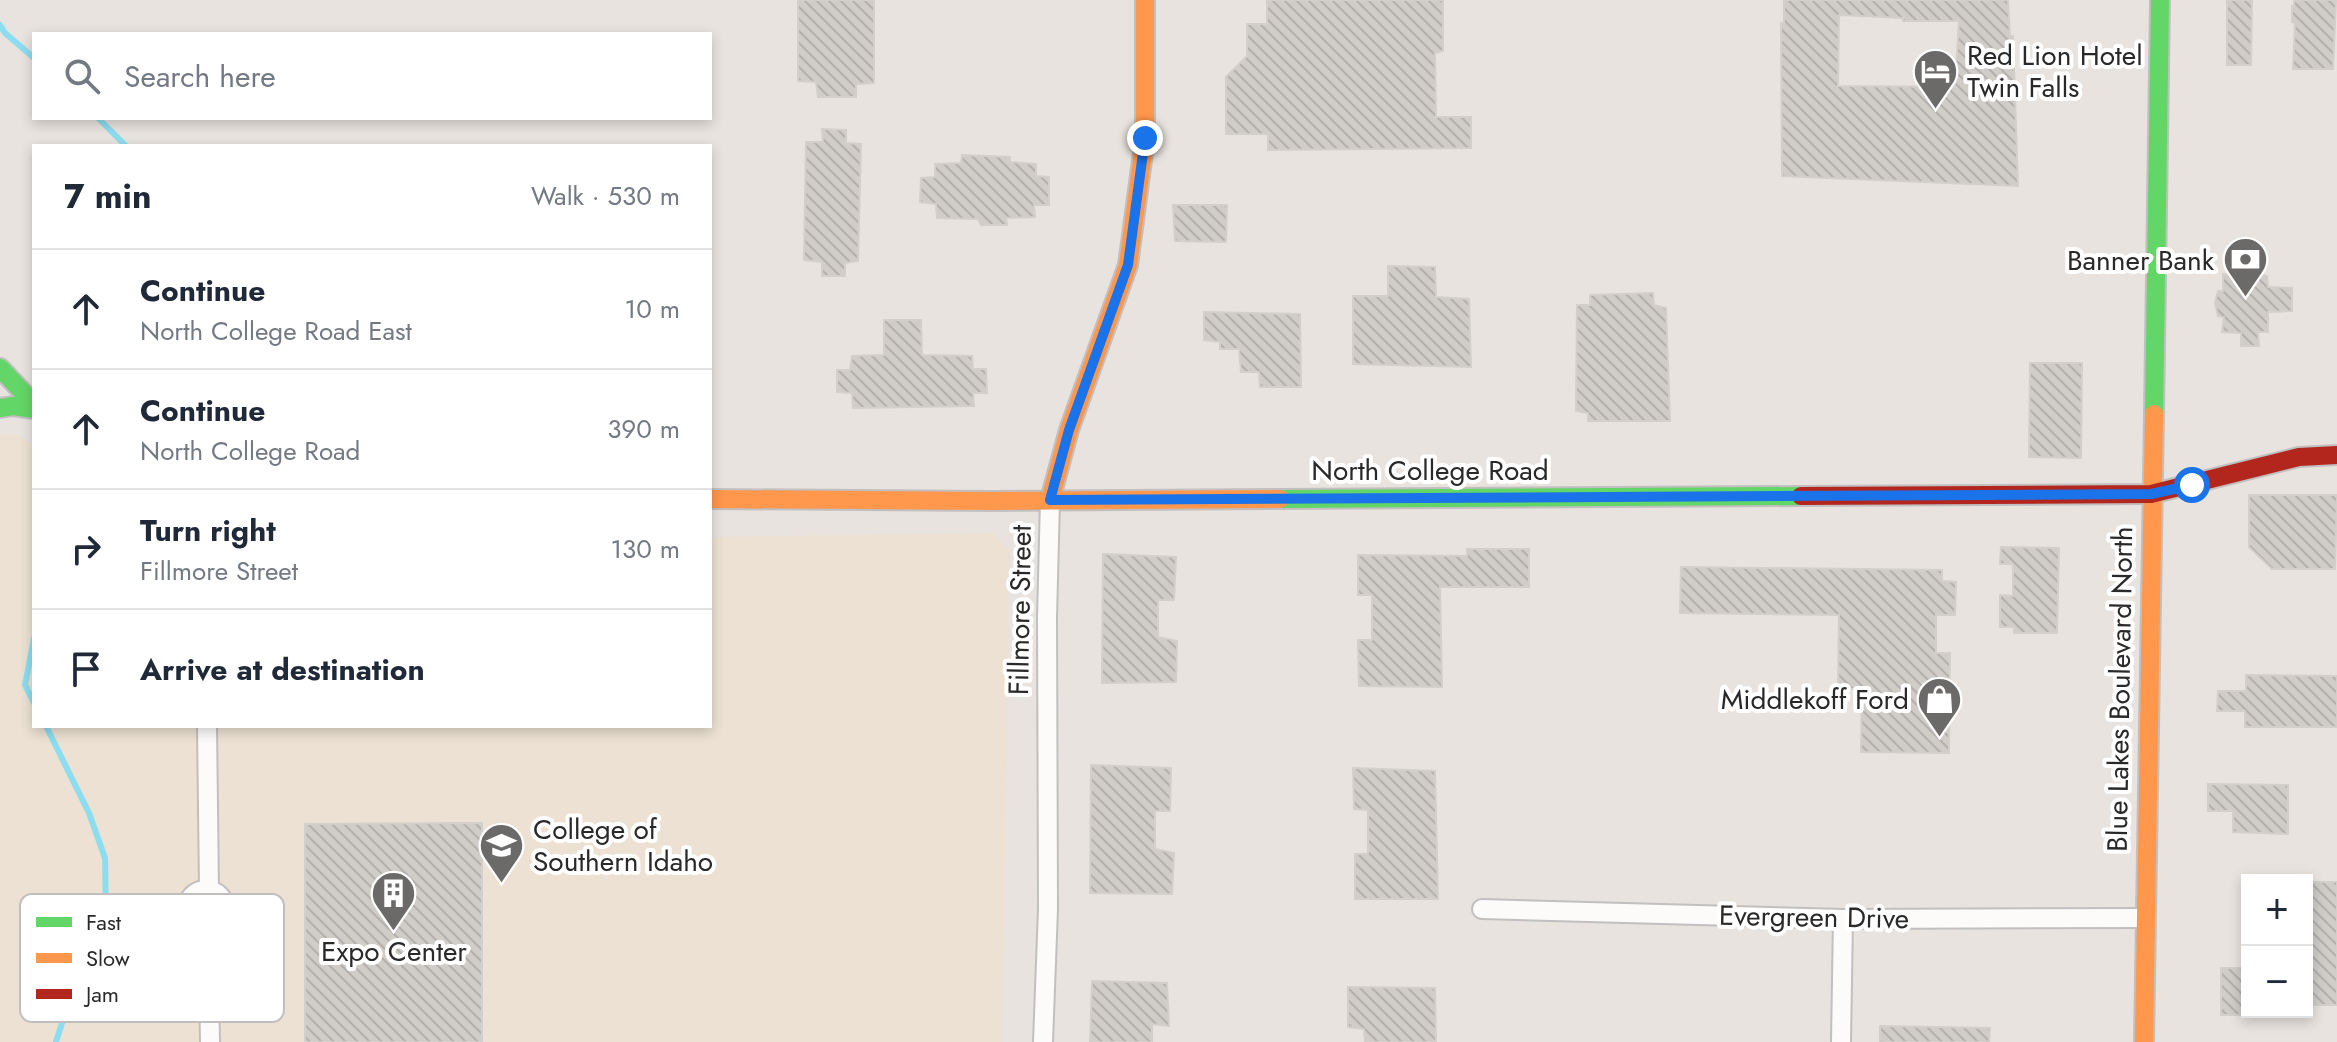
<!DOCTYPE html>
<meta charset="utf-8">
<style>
body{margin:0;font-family:Jost,sans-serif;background:#f2f2f3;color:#1f2937}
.controls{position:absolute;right:24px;bottom:24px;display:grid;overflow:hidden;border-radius:0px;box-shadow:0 4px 12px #0003}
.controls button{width:72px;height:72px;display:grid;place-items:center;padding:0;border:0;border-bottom:2px solid #e0e1e3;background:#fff;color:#1f2937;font:40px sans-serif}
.stop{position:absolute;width:24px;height:24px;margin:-18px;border:6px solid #1a73e8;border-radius:50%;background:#fff}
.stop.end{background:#1a73e8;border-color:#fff;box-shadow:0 2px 8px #0008}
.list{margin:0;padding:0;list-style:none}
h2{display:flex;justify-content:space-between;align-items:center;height:104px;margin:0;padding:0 32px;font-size:34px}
h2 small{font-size:26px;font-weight:400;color:#747a83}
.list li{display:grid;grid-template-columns:52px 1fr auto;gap:24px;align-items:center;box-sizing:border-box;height:120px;padding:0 32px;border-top:2px solid #e0e1e3}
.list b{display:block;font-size:30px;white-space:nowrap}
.list p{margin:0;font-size:26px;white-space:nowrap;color:#747a83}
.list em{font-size:26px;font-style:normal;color:#747a83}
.icon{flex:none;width:44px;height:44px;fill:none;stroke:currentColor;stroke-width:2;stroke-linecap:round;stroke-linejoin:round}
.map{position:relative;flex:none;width:2337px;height:1042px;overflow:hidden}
.search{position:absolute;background:#fff;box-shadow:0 4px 12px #0003;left:32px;top:32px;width:680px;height:88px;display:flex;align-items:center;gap:20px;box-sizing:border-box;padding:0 28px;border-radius:0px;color:#747a83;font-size:30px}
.panel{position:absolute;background:#fff;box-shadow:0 4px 12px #0003;left:32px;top:144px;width:680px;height:584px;border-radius:0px}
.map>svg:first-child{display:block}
.education{fill:#ece1d2}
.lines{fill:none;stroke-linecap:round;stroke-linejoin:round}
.stream{stroke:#8cddef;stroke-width:6}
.building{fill:url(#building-back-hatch);stroke:#d3cfca;stroke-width:2;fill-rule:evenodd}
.street-casing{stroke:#c1bfc0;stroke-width:22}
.fast-casing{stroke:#c1bfc0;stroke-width:22}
.slow-casing{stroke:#c1bfc0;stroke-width:22}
.jam-casing{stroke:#c1bfc0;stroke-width:22}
.street{stroke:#fcfbfa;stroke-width:18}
.fast{stroke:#63d668;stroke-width:18}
.slow{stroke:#ff974d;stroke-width:18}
.jam{stroke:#b3261e;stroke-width:18}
.route{stroke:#1a73e8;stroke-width:10}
.labels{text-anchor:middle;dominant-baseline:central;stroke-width:8;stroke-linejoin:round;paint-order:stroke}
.poi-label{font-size:28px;fill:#292929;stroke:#fff;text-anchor:start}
.street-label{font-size:28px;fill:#292929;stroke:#fff}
.key{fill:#fff;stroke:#bfbfbf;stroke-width:2}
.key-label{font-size:22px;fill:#292929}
</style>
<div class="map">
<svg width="2337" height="1042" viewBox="0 0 2337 1042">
<defs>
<pattern id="building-back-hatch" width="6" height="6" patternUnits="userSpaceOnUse" patternTransform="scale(2)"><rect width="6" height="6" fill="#d0cdc9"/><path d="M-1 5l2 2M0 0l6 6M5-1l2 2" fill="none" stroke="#b3b0ad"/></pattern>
</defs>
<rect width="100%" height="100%" fill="#e8e3de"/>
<path class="education" d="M 0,434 L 16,434 L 34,445 L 34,726 L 710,726 L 710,537 L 992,533 L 1009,550 L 1002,1042 L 0,1042 Z"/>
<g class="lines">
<path class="stream" d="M 0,25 L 5,33 L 34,58
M 98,118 L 126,146
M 34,638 L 25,685 L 34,703
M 46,726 L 89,813 L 105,858 L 106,921 L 75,982 L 56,1042"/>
</g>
<path class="building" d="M 798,0 L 874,0 L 874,83 L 856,84 L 856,97 L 818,97 L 816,82 L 798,81 Z
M 1267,0 L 1443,0 L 1443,51 L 1435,53 L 1436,117 L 1471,117 L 1471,148 L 1268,150 L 1268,134 L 1226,134 L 1226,77 L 1247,56 L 1247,24 L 1267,24 Z
M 1784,0 L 2008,0 L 2010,36 L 2013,36 L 2018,186 L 1782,176 L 1781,23 L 1784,23 ZM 1839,15 L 1903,18 L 1903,21 L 1959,21 L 1955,87 L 1838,86 Z
M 2227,0 L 2252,0 L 2251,65 L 2227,65 Z
M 2294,0 L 2336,0 L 2333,69 L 2293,69 L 2295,23 L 2292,22 L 2292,6 L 2294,6 Z
M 822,129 L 846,130 L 846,143 L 861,144 L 858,261 L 845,263 L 845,276 L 822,276 L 822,262 L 804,260 L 806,142 L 823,142 Z
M 962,155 L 1010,157 L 1010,162 L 1036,164 L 1036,176 L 1049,177 L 1049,205 L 1034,205 L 1035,217 L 1006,218 L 1007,225 L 981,225 L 978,219 L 937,218 L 936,204 L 920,202 L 921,178 L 935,177 L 935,164 L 961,163 Z
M 1173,205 L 1227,205 L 1226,242 L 1175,241 Z
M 2231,256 L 2258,257 L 2259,274 L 2267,276 L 2268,287 L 2292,288 L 2292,311 L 2268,312 L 2268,332 L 2258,332 L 2259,346 L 2241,346 L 2241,333 L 2222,332 L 2224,317 L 2218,316 L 2215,303 L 2218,291 L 2223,291 L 2223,274 L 2228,275 L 2228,261 L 2231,261 Z
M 1388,266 L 1435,267 L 1436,297 L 1469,299 L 1471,367 L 1353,364 L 1353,296 L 1388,296 Z
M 1653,293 L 1654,305 L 1666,308 L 1670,421 L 1588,421 L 1588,413 L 1576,411 L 1577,305 L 1590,305 L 1590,295 Z
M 1204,312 L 1300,314 L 1301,387 L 1260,387 L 1259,372 L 1241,372 L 1239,349 L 1220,349 L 1220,342 L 1204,340 Z
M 884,320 L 921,320 L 922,355 L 972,356 L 973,369 L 986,369 L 987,393 L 973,393 L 974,406 L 853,408 L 852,393 L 837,392 L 837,370 L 850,370 L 852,356 L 884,355 Z
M 2030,363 L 2082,363 L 2081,458 L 2029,457 Z
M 2249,495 L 2337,495 L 2335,569 L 2272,569 L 2249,547 Z
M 2001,547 L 2059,548 L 2057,633 L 2014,633 L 2014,627 L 2000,627 L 2000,595 L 2013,596 L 2013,564 L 2000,564 Z
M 1467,549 L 1529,549 L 1529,587 L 1440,587 L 1442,687 L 1359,686 L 1358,640 L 1372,640 L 1372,595 L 1358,595 L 1358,555 L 1467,556 Z
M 1103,554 L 1176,557 L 1174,600 L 1158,600 L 1158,637 L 1177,641 L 1176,682 L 1102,683 Z
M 1681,567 L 1942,570 L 1942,581 L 1956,582 L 1955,615 L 1936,615 L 1936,653 L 1950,653 L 1949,753 L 1861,752 L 1862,689 L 1838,689 L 1839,615 L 1680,613 Z
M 2246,675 L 2337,676 L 2337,727 L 2245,727 L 2245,711 L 2217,711 L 2218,691 L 2246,691 Z
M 1091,765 L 1171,768 L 1170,811 L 1155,811 L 1155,849 L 1174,853 L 1172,894 L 1090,893 Z
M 1353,768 L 1435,771 L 1438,899 L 1355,899 L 1355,854 L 1368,854 L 1368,810 L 1354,809 Z
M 2208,784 L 2288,785 L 2288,834 L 2233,832 L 2233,811 L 2208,811 Z
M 482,823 L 482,1042 L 305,1042 L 305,824 Z
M 2307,882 L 2337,882 L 2337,1005 L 2315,1005 L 2307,999 Z
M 2221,968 L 2247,968 L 2247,1015 L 2221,1015 Z
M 1092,981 L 1167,983 L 1169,1026 L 1152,1024 L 1152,1042 L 1090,1042 Z
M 1348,987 L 1435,988 L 1436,1042 L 1365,1042 L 1364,1029 L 1348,1027 Z
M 1880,1026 L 1990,1028 L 1989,1042 L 1880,1042 Z"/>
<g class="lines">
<defs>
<path id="street" d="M 207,726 L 209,890
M187 909a19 19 0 1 1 38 0a19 19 0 1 1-38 0Z
M 1482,909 L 1843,919 L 2145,918
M 208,928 L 210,1042
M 1043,1042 L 1048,909 L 1047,618 L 1050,500
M 1841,1042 L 1843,919"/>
<path id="fast" d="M 0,368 L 34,404
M 0,408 L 13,406 L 34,409
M 2154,414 L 2160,0
M 1280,499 L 1801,496"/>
<path id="slow" d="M 710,499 L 994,501 L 1280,499
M 1050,500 L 1069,430 L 1128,265 L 1145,138 L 1145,0
M 2144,1042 L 2154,414"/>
<path id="jam" d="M 1801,496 L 2151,494 L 2299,457 L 2337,455"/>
</defs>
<use href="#street" class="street-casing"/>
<use href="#fast" class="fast-casing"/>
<use href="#slow" class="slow-casing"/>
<use href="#jam" class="jam-casing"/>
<use href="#street" class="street"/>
<use href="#fast" class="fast"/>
<use href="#slow" class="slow"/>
<use href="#jam" class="jam"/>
</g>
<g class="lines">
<path class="route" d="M 1145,138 L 1128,265 L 1069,430 L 1050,500 L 2151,494 L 2192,485"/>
</g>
<defs>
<symbol id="hotel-pin" viewBox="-11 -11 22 30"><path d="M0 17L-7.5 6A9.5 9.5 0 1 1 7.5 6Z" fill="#6c6a68" stroke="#fff"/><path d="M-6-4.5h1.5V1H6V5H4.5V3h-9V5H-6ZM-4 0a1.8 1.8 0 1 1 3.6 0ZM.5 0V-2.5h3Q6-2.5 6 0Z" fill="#fff"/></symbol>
<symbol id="bank-pin" viewBox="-11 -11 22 30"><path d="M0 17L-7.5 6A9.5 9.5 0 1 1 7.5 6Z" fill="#6c6a68" stroke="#fff"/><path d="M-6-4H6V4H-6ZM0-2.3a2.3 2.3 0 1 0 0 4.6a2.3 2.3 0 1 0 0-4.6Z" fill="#fff"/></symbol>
<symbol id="shop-pin" viewBox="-11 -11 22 30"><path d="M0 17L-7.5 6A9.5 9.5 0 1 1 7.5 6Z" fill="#6c6a68" stroke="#fff"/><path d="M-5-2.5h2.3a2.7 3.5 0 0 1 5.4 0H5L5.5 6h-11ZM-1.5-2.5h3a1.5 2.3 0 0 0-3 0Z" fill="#fff"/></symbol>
<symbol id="university-pin" viewBox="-11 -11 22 30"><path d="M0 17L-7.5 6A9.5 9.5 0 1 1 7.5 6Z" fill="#6c6a68" stroke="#fff"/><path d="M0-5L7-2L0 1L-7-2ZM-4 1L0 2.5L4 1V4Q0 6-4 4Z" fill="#fff"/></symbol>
<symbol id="building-pin" viewBox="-11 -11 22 30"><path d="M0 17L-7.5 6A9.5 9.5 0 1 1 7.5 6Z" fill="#6c6a68" stroke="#fff"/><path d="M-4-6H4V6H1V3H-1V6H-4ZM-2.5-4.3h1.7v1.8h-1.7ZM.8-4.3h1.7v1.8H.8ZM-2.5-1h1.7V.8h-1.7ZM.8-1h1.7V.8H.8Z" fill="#fff"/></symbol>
</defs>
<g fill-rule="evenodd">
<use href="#hotel-pin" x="1910" y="46" width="51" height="69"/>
<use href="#bank-pin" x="2220" y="234" width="51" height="69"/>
<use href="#shop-pin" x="1914" y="674" width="51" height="69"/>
<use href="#university-pin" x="476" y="820" width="51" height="69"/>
<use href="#building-pin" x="368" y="868" width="51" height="69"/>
</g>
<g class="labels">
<g class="poi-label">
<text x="1967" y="55">Red Lion Hotel<tspan x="1967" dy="32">Twin Falls</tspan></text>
<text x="2214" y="260" text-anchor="end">Banner Bank</text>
<text x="1909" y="699" text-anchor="end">Middlekoff Ford</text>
<text x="533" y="829">College of<tspan x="533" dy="32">Southern Idaho</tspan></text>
<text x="394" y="951" text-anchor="middle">Expo Center</text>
</g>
<g class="street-label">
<text x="1430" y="470">North College Road</text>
<text transform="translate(1020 610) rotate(-89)">Fillmore Street</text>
<text transform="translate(2120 689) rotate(-89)">Blue Lakes Boulevard North</text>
<text transform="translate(1814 917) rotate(1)">Evergreen Drive</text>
</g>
</g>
<rect x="20" y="894" width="264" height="128" rx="12" class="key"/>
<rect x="36" y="917" width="36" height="10" fill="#63d668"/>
<rect x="36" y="953" width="36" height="10" fill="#ff974d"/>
<rect x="36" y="989" width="36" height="10" fill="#b3261e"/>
<g class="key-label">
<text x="86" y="930">Fast</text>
<text x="86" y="966">Slow</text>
<text x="86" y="1002">Jam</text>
</g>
</svg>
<div class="controls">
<button>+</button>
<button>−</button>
</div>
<div class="stop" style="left:2192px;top:485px"></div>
<div class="stop end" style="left:1145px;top:138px"></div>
<div class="search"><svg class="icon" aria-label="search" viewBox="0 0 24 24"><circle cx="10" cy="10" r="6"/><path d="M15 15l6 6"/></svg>Search here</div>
<section class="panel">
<h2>7 min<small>Walk · 530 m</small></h2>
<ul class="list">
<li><svg class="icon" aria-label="ahead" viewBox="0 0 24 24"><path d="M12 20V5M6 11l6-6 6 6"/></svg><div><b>Continue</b><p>North College Road East</p></div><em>10 m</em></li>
<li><svg class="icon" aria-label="ahead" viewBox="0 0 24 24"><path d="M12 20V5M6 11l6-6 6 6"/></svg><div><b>Continue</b><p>North College Road</p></div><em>390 m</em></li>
<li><svg class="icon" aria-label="right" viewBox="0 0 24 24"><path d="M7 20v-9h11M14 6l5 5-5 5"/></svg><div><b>Turn right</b><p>Fillmore Street</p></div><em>130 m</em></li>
<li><svg class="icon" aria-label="arrive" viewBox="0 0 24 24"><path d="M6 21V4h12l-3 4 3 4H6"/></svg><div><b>Arrive at destination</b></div></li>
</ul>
</section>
</div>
